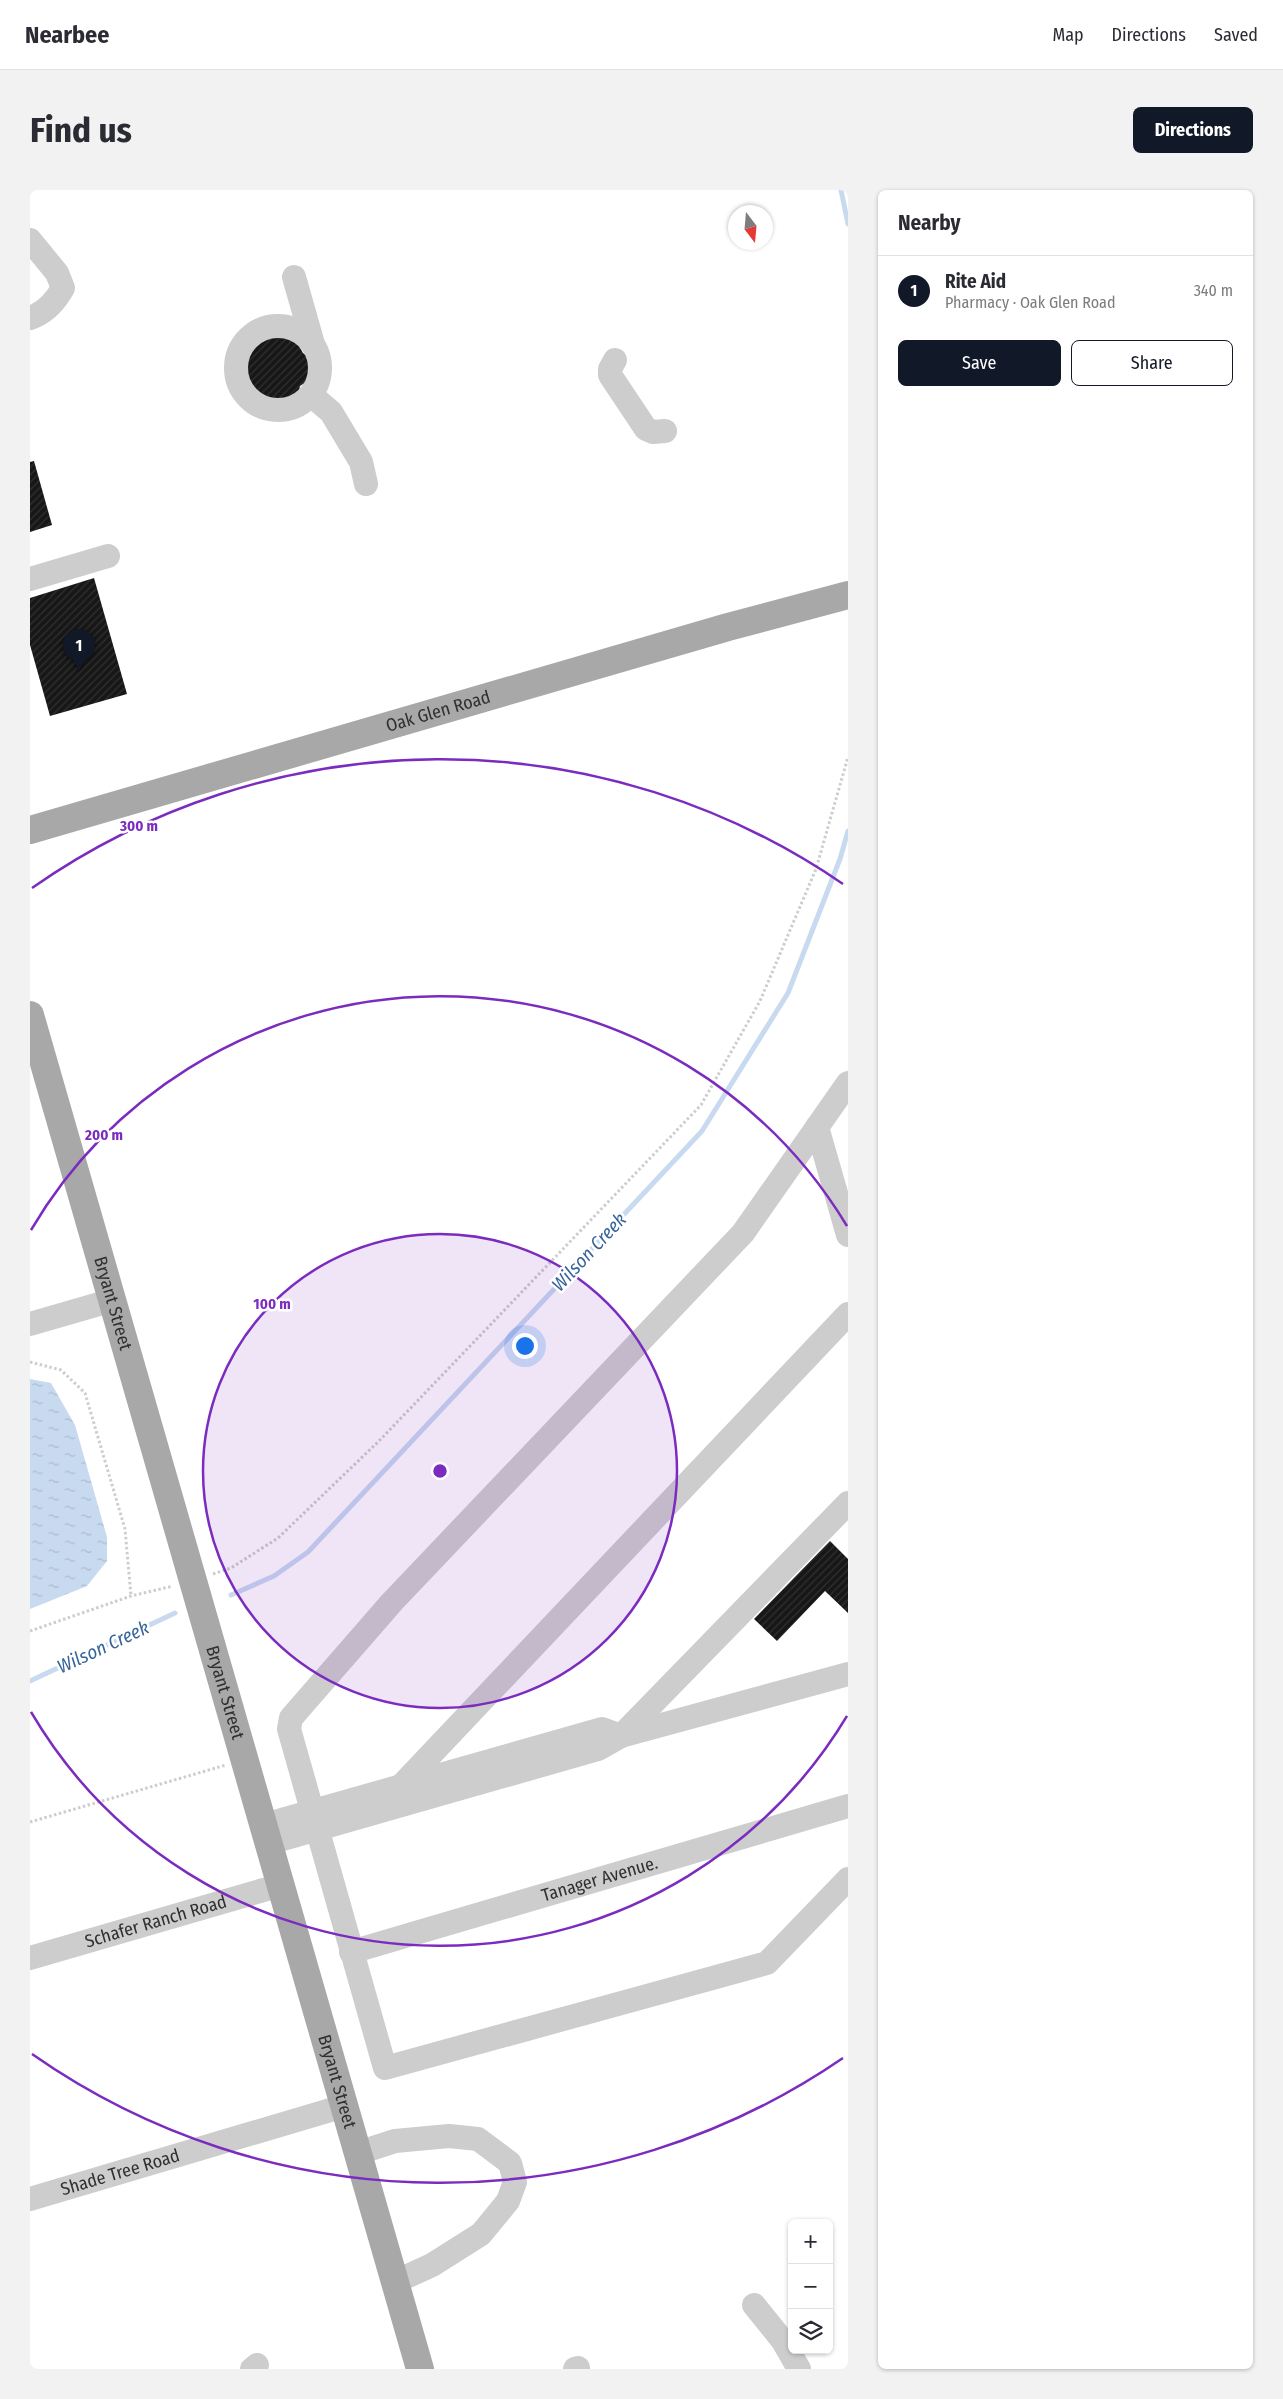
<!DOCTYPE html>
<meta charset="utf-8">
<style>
body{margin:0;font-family:"Fira Sans Condensed",sans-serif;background:#f2f2f3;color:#2b2b33}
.controls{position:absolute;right:15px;bottom:15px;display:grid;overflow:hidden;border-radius:8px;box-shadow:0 1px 4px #0004}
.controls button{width:45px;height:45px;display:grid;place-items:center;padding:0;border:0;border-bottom:1px solid #e1e1e2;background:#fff;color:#2b2b33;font:25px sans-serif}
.compass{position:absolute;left:698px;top:15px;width:45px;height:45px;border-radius:50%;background:#fff;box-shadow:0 1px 4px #0004;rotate:164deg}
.you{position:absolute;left:494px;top:1155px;width:18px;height:18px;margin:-12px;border:4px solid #fff;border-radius:50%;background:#1a73e8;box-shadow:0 0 0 8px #1a73e833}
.badge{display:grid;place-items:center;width:32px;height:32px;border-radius:50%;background:#111827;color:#fff;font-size:16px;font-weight:700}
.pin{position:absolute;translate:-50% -41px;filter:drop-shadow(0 1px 2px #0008)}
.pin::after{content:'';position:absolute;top:26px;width:18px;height:15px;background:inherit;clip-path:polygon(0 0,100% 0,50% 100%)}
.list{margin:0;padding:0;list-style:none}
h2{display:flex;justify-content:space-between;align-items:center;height:65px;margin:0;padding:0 20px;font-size:21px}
h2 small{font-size:16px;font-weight:400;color:#7c7c81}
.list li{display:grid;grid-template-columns:32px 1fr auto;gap:15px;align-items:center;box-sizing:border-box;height:70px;padding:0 20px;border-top:1px solid #e1e1e2}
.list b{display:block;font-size:19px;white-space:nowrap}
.list p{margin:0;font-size:16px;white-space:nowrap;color:#7c7c81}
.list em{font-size:16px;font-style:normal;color:#7c7c81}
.actions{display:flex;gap:10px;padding:15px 20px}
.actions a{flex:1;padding:11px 0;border:1px solid #111827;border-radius:8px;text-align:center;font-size:18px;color:#111827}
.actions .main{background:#111827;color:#fff}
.icon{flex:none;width:28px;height:28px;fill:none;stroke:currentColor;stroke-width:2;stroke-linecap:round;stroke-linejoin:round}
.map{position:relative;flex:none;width:818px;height:2179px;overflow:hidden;border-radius:8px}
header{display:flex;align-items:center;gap:30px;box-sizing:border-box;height:70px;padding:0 25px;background:#fff;border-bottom:1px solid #e1e1e2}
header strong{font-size:24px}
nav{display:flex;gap:28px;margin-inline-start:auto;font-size:18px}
.intro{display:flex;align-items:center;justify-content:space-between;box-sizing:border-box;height:120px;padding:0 30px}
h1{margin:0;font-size:35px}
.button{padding:12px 22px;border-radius:8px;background:#111827;color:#fff;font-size:18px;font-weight:700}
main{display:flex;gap:30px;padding:0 30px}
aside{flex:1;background:#fff;border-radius:8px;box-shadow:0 1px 4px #0004}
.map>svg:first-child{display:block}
.water{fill:url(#water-ripples)}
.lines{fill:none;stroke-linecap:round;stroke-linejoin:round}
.stream{stroke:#c8daef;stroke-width:5}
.building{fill:url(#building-hatch)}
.path{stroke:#cdcdcd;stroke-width:3;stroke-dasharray:2.5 2.5;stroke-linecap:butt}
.minor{stroke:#cdcdcd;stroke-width:24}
.major{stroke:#a8a8a8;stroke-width:28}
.ring{fill:none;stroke:#7b2cbf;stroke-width:2.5}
.labels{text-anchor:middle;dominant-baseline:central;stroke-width:5;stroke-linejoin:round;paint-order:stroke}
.street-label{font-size:18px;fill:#303030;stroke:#fff}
.water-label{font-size:19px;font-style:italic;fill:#36649a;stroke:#fff}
.centre{fill:#7b2cbf;stroke:#fff;stroke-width:2.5}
.ring-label{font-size:15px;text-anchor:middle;font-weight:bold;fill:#7b2cbf;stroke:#fff;stroke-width:5;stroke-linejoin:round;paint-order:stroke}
</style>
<header>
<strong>Nearbee</strong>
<nav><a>Map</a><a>Directions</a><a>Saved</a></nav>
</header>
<div class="intro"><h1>Find us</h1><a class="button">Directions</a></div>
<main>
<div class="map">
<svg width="818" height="2179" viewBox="0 0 818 2179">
<defs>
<pattern id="water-ripples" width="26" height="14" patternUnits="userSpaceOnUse" patternTransform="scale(1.25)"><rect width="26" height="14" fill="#c8daef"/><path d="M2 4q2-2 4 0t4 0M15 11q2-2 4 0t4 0" fill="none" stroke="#acbbcd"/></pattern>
<pattern id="building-hatch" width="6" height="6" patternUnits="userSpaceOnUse" patternTransform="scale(1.25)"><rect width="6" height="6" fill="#171717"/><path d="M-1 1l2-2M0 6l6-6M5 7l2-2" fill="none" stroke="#303030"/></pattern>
</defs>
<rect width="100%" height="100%" fill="#fff"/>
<path class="water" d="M 0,1189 L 21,1193 L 45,1235 L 77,1347 L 77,1371 L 57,1396 L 0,1419 Z"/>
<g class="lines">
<path class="stream" d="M 811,0 L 818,34
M 201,1405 L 244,1386 L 278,1362 L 672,941 L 758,803 L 810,669 L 818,641
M 0,1491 L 145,1423"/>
</g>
<path class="building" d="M 245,145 L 256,146 L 266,151 L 273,163 L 279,168 L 281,179 L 279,190 L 270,196 L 268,205 L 255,211 L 244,212 L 233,209 L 224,203 L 217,194 L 214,184 L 214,173 L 218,163 L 225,154 L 234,148 Z
M 4,271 L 22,335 L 0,342 L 0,272 Z
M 64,388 L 97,504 L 20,526 L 0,455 L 0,408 Z
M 800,1351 L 818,1369 L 818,1423 L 795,1401 L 747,1451 L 724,1429 Z"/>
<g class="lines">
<path class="path" d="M 0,1172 L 31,1180 L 55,1203 L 95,1339 L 101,1406
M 183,1384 L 201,1378 L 248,1348 L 349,1251 L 671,915 L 730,811 L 786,679 L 818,567
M 0,1441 L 101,1406 L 143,1396
M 0,1632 L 196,1575"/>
<g class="minor">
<path d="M 0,50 L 27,83 L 33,98 C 25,112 15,123 0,128"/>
<path d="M 264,87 L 283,154"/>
<circle cx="248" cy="178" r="42"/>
<path d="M 585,170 L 580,179 L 580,185 L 616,239 L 623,242 L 635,241"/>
<path d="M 281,205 L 301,222 L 331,272 L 336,294"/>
<path d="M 0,389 L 78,366"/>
<path d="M 818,893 L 713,1043 L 362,1412 L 261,1528 L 259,1539 L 355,1878 L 737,1773 L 818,1689"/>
<path d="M 787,937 L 818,1045"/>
<path d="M 0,1134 L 83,1110"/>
<path d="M 592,1545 L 818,1313"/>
<path d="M 376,1613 L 371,1596 L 818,1124"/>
<path d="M 234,1635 L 572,1539 L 591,1546"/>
<path d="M 239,1653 L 568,1559 L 591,1546 L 818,1484"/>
<path id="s1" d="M 321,1762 L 818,1616"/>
<path id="s2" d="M 0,1768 L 251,1695"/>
<path d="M 328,1963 L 365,1951 L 419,1946 L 448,1949 L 480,1973 L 485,1992 L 478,2011 L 451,2044 L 402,2075 L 365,2092"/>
<path id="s3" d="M 0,2009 L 314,1916"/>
<path d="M 724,2115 L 753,2151 L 769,2179"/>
<path d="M 222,2179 L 227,2175"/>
<path d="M 545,2179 L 548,2178"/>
</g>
<g class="major">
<path id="s4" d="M 0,640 L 698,437 L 818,405"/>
<path id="s5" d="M 0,825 L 390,2179"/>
</g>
</g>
<circle cx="410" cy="1281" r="237" fill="#7b2cbf" fill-opacity=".12"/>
<g class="ring">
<circle cx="410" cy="1281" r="237"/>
<path d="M817 1526A475 475 0 0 1 1 1522M1 1040A475 475 0 0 1 817 1036"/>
<path d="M813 1868A712 712 0 0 1 2 1864M2 698A712 712 0 0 1 813 694"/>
</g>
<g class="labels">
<g class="street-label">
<text stroke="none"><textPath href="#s4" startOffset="425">Oak Glen Road</textPath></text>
<text stroke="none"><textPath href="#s5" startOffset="300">Bryant Street</textPath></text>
<text stroke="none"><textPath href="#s5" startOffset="705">Bryant Street</textPath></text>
<text stroke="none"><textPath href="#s1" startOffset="259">Tanager Avenue.</textPath></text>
<text stroke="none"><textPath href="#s2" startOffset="131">Schafer Ranch Road</textPath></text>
<text stroke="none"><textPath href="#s5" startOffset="1110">Bryant Street</textPath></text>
<text stroke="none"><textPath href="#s3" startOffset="94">Shade Tree Road</textPath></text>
</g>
<g class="water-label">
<text transform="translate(559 1062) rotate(-47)">Wilson Creek</text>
<text transform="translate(73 1457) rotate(-25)">Wilson Creek</text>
</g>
</g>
<circle cx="410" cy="1281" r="8" class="centre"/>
<g class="ring-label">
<text x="109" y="641">300 m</text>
<text x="74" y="950">200 m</text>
<text x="242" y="1119">100 m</text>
</g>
</svg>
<div class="controls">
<button>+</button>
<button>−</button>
<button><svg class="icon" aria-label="layers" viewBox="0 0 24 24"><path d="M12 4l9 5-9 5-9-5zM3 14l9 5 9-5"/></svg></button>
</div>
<svg class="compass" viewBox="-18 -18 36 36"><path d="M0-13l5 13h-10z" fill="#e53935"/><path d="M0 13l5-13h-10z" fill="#7c7c81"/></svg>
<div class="you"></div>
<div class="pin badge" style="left:49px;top:480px">1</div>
</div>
<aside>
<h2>Nearby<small></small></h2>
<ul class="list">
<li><span class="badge">1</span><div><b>Rite Aid</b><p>Pharmacy · Oak Glen Road</p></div><em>340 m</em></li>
</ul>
<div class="actions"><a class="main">Save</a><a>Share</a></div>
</aside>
</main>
